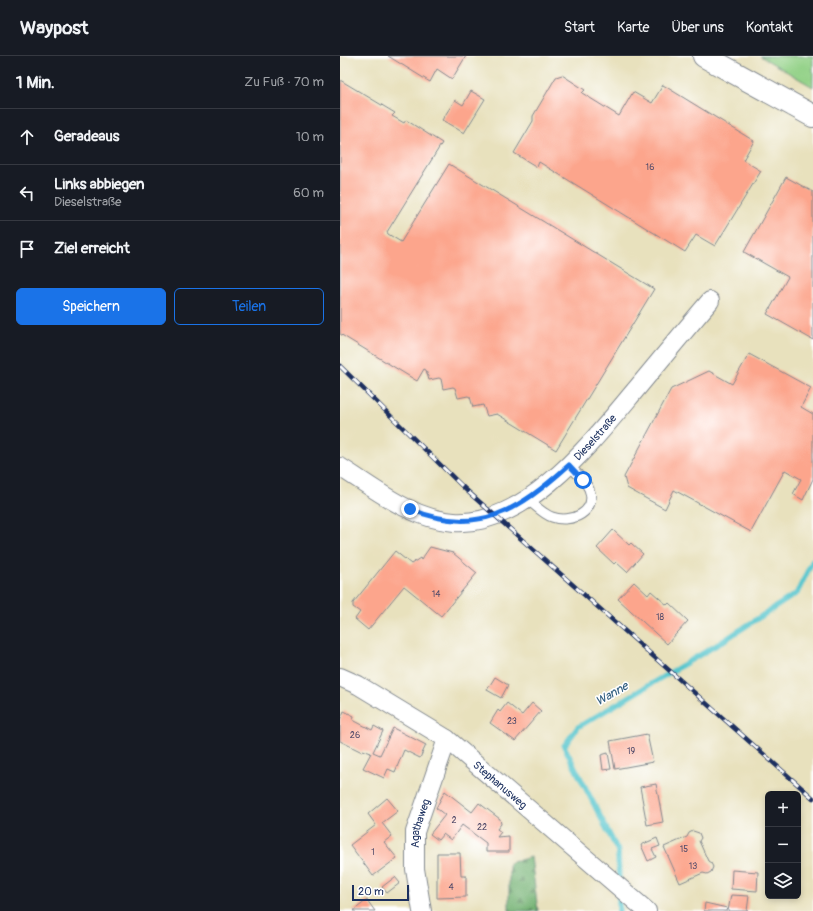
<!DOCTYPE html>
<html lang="de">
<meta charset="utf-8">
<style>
body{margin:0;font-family:Pangolin,sans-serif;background:#20242c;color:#f1f3f6}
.controls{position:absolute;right:12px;bottom:12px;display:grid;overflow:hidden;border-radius:6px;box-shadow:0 2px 6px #0003}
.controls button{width:36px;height:36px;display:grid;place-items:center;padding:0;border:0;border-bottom:1px solid #363941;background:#171b24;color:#f1f3f6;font:20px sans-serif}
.scale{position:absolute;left:12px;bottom:10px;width:57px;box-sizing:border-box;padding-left:4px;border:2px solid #1b2f5e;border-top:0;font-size:11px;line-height:14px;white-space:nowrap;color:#1b2f5e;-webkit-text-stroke:3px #fff;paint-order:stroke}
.stop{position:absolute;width:12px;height:12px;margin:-9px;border:3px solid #1a73e8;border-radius:50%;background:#fff}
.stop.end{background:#1a73e8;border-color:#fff;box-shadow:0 1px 4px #0008}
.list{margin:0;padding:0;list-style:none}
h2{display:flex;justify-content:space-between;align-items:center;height:52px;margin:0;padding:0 16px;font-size:17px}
h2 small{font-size:13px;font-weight:400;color:#9ea1a6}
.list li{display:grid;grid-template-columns:26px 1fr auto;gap:12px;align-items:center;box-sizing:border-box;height:56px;padding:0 16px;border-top:1px solid #363941}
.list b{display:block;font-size:15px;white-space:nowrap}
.list p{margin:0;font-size:13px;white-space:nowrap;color:#9ea1a6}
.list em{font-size:13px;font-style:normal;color:#9ea1a6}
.actions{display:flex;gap:8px;padding:12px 16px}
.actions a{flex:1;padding:9px 0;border:1px solid #1a73e8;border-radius:6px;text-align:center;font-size:14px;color:#1a73e8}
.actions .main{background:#1a73e8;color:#fff}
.icon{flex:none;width:22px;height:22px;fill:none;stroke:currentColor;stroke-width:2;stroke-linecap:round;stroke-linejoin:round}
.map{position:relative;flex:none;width:473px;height:855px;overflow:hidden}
header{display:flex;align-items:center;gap:24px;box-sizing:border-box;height:56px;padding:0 20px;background:#171b24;border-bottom:1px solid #363941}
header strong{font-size:19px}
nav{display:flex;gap:22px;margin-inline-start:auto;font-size:14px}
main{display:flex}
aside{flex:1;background:#171b24}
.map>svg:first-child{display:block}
.green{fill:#93d187;stroke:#578072}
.forest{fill:url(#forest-firs);stroke:#487169}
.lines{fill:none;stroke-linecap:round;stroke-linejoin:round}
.stream{stroke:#59c6cd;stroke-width:5.5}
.building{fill:#fca58c}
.service-casing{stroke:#82888e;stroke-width:11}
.minor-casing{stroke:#82888e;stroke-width:20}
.tertiary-casing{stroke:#82888e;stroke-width:24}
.service{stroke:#fff;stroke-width:9}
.minor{stroke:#fff;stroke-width:18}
.tertiary{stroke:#fff;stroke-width:22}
.rail-casing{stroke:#1b2f5e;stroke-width:4.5}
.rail{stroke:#fff;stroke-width:3;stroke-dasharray:9;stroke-linecap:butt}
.route{stroke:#1a73e8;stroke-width:5}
.labels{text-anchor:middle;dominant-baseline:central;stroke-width:3;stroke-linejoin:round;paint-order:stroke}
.number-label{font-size:9px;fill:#534c6a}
.street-label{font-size:11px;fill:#1b2f5e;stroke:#fff}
.water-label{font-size:12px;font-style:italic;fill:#2e5c7f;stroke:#fff}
</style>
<header>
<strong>Waypost</strong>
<nav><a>Start</a><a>Karte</a><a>Über uns</a><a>Kontakt</a></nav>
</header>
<main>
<aside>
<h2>1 Min.<small>Zu Fuß · 70 m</small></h2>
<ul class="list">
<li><svg class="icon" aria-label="ahead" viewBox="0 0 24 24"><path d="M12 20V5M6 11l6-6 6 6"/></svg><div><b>Geradeaus</b></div><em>10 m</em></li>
<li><svg class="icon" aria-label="left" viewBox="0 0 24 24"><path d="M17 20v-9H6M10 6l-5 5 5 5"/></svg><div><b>Links abbiegen</b><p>Dieselstraße</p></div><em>60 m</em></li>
<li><svg class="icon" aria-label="arrive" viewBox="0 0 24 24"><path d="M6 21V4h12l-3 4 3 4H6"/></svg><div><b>Ziel erreicht</b></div></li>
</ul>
<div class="actions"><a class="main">Speichern</a><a>Teilen</a></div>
</aside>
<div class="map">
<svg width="473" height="855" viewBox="0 0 473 855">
<defs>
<pattern id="forest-firs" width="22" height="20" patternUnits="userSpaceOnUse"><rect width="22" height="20" fill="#76b374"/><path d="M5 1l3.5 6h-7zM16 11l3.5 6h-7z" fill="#609262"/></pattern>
</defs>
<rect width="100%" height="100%" fill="#fff"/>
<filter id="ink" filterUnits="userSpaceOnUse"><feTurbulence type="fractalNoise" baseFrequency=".025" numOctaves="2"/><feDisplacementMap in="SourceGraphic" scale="8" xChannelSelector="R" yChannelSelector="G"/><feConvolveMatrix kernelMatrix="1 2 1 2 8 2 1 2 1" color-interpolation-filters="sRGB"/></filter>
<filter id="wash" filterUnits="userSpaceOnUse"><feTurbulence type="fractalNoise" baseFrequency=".012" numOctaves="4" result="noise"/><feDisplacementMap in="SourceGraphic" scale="16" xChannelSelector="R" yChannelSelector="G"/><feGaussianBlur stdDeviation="0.9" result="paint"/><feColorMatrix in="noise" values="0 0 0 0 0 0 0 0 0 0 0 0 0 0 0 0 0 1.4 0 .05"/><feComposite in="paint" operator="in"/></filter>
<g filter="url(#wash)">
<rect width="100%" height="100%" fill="#e8e1bd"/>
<path class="green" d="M 420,0 L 473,0 L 473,31 Z"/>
<path class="forest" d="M 191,801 L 198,855 L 169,855 L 169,807 Z"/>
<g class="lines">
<path class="stream" d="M 279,825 L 278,795 L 224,690 L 238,671 L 380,587 L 457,537 L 473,504
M 279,835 L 279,855"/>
</g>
<g id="blocks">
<path class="building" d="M 48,0 L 126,0 L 112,23 L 97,13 L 90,26 Z
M 222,19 L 245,34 L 242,37 L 279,60 L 293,36 L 312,47 L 323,29 L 414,85 L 403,104 L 421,115 L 375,190 L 356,179 L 345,196 L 199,106 L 197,111 L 174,97 L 193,65 L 193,60 L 216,21 Z
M 0,24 L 55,57 L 52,60 L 64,67 L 66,64 L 102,87 L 47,176 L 48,178 L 61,186 L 109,108 L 314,233 L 216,394 L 157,358 L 147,360 L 143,349 L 133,351 L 130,341 L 128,340 L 118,342 L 115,332 L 113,331 L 103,333 L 101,323 L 99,322 L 89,324 L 86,314 L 84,313 L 77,325 L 0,278 Z
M 131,35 L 145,43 L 124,77 L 102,64 L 115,44 L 123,49 Z
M 446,121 L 473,136 L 473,284 L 427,258 L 448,221 L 404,196 Z
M 409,298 L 471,332 L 461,351 L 473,358 L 473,423 L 463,444 L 453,438 L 461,423 L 445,414 L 411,476 L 334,434 L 325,453 L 287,432 L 284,421 L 331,333 L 369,315 L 392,328 Z
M 273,474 L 289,489 L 291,487 L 303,498 L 287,516 L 276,506 L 274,508 L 257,492 Z
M 90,491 L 113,497 L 137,517 L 101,560 L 64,530 L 28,574 L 15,563 L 20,556 L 13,551 L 13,547 L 55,495 L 71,508 L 80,502 L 81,504 Z
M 294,526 L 308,539 L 311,535 L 327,549 L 329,547 L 348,565 L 327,588 L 278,543 Z
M 155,621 L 168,629 L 161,642 L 147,634 Z
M 167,647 L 182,659 L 192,647 L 201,655 L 175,685 L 150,667 L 158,654 L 160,656 Z
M 4,655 L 14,660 L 13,664 L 32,674 L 34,670 L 43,675 L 33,696 L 40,699 L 53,672 L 86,689 L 80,702 L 64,694 L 55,716 L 48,713 L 44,722 L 23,712 L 31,697 L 23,694 L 22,696 L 0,685 L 0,664 Z
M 307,678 L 313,706 L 275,713 L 270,685 Z
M 268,697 L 271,713 L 263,714 L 261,699 Z
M 316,728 L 323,766 L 307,769 L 300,731 Z
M 105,735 L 132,756 L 139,747 L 160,763 L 161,768 L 157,773 L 161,776 L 157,781 L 169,780 L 169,796 L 146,796 L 146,787 L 122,769 L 111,784 L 103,778 L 98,784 L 90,778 L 105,759 L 96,752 Z
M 47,742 L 58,755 L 42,767 L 52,780 L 44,786 L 57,802 L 33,820 L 10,789 L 36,769 L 28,758 Z
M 353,775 L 359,777 L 361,782 L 359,785 L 368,805 L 371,807 L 373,811 L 371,816 L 367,818 L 363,817 L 340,827 L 324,791 L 347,781 L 349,777 Z
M 317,782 L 320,790 L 312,793 L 316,801 L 308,805 L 301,789 Z
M 97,797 L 120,797 L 121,820 L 126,820 L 126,841 L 97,842 Z
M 392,814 L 418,816 L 417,835 L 391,833 Z
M 55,821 L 60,827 L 47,837 L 42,831 Z
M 391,839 L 409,840 L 407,855 L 388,855 Z
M 27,844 L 35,855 L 13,855 Z
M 365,847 L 387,852 L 386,855 L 364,855 Z"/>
</g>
</g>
<g filter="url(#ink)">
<use href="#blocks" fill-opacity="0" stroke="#82888e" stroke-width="1"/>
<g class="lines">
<defs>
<path id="service" d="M 187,443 C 195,449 203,458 212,461 C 231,468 258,456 249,433 C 245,424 235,416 229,409"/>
<g id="minor">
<path id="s1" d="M 0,411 C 34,432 71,463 114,466 C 188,471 255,382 298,331 C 322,302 346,273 370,245"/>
<path id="s2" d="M 0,621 L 18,629 L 107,683 L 307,855"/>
<path id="s3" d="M 82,855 L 75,813 L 75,776 L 107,683"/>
</g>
<path id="tertiary" d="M 364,0 L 473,60"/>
</defs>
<use href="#service" class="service-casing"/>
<use href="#minor" class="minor-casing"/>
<use href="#tertiary" class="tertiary-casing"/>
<use href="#service" class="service"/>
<use href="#minor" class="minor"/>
<use href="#tertiary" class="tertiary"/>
<defs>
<path id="rail" d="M 0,310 L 125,433 L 473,742"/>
</defs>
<use href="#rail" class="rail-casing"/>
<use href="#rail" class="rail"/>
</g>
</g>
<g class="lines" filter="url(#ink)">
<path class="route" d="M 70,453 C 138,481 178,455 229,409 L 243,424"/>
</g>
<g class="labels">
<g class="number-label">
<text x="310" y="111">16</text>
<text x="96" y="538">14</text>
<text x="320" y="561">18</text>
<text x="172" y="665">23</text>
<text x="15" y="679">26</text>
<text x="291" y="695">19</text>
<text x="114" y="764">2</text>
<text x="142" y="771">22</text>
<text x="344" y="793">15</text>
<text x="33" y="796">1</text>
<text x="353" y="810">13</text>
<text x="111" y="831">4</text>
</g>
<g class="street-label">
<text stroke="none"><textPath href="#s1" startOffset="298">Dieselstraße</textPath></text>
<text stroke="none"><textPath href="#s2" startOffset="194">Stephanusweg</textPath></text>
<text stroke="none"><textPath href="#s3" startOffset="89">Agathaweg</textPath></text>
</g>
<g class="water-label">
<text transform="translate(272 638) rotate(-30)">Wanne</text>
</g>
</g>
</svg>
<div class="controls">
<button>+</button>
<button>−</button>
<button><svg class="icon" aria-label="layers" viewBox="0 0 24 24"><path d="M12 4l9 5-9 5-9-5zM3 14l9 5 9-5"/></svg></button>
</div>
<div class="scale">20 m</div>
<div class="stop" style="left:243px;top:424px"></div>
<div class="stop end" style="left:70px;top:453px"></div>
</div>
</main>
